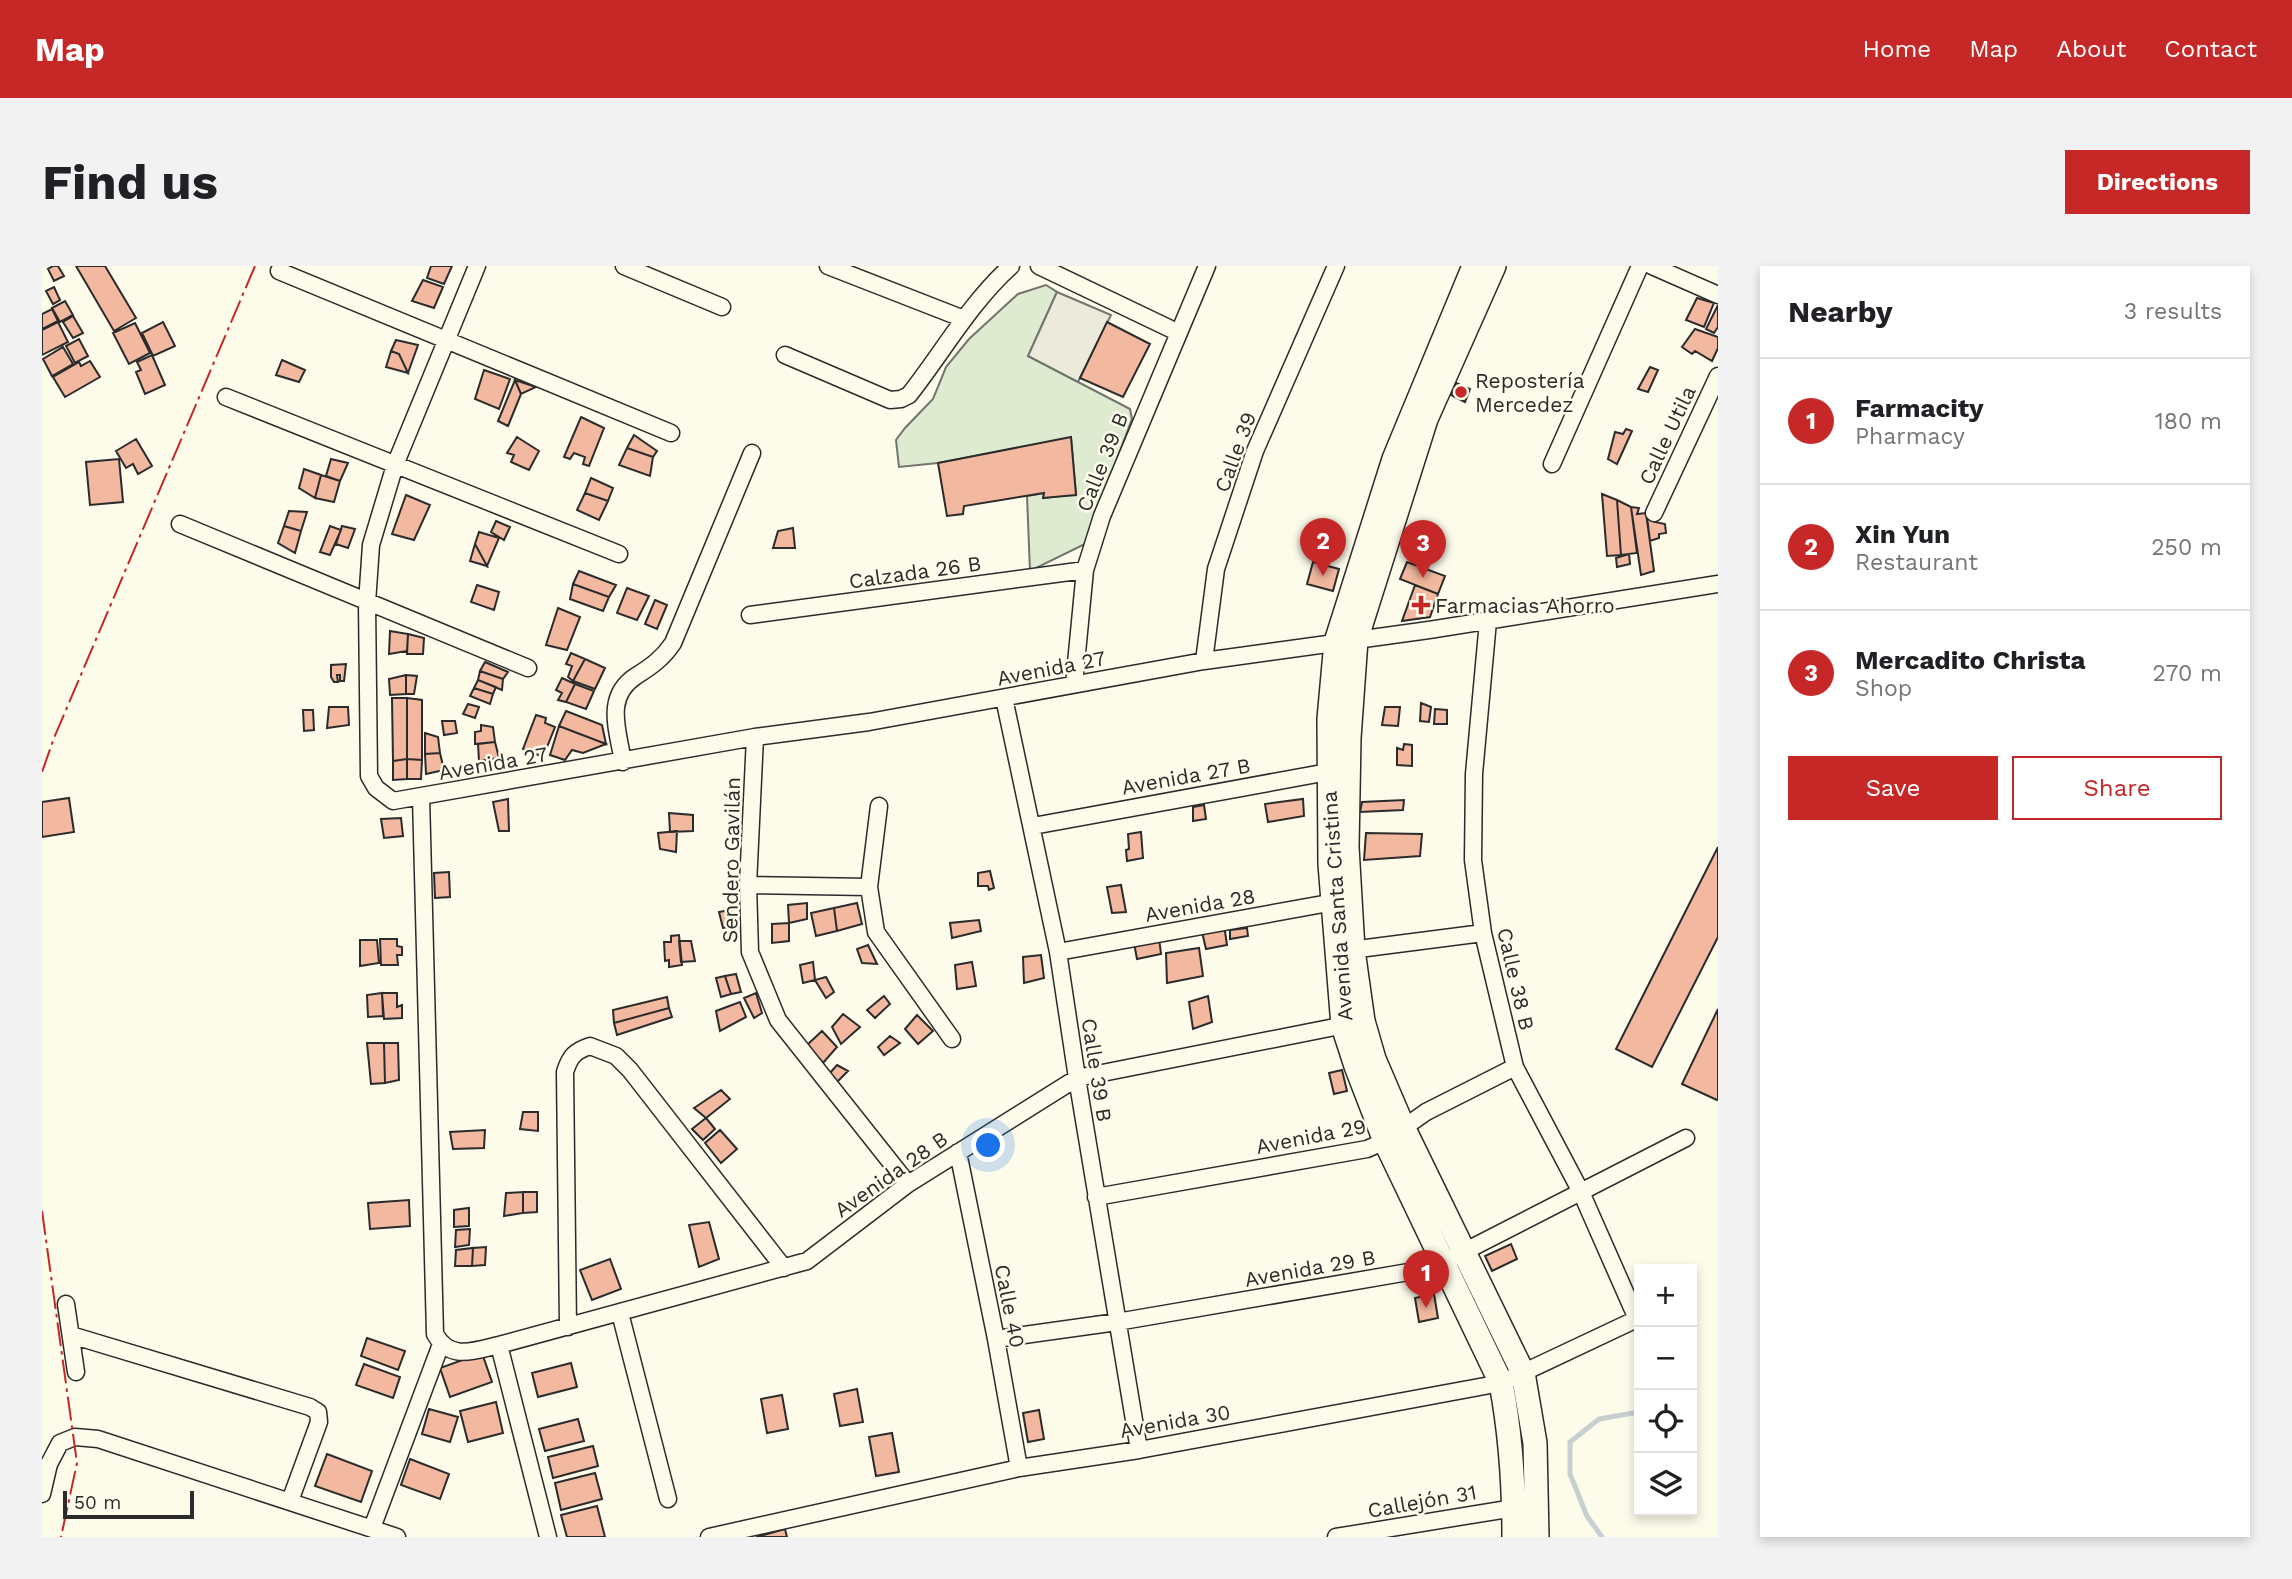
<!DOCTYPE html>
<meta charset="utf-8">
<style>
body{margin:0;font-family:"Work Sans",sans-serif;background:#f2f2f2;color:#202124}
.controls{position:absolute;right:21px;bottom:21px;display:grid;overflow:hidden;border-radius:0px;box-shadow:0 4px 10px #0003}
.controls button{width:63px;height:63px;display:grid;place-items:center;padding:0;border:0;border-bottom:2px solid #e0e0e0;background:#fff;color:#202124;font:35px sans-serif}
.scale{position:absolute;left:21px;bottom:18px;width:131px;box-sizing:border-box;padding-left:7px;border:4px solid #2b2b2b;border-top:0;font-size:19px;line-height:24px;white-space:nowrap;color:#2b2b2b;-webkit-text-stroke:5px #fdfbea;paint-order:stroke}
.you{position:absolute;left:947px;top:880px;width:24px;height:24px;margin:-18px;border:5px solid #fff;border-radius:50%;background:#1a73e8;box-shadow:0 0 0 10px #1a73e833}
.badge{display:grid;place-items:center;width:46px;height:46px;border-radius:50%;background:#c62828;color:#fff;font-size:23px;font-weight:700}
.pin{position:absolute;translate:-50% -58px;filter:drop-shadow(0 2px 4px #0008)}
.pin::after{content:'';position:absolute;top:37px;width:24px;height:21px;background:inherit;clip-path:polygon(0 0,100% 0,50% 100%)}
.list{margin:0;padding:0;list-style:none}
h2{display:flex;justify-content:space-between;align-items:center;height:91px;margin:0;padding:0 28px;font-size:30px}
h2 small{font-size:23px;font-weight:400;color:#757577}
.list li{display:grid;grid-template-columns:46px 1fr auto;gap:21px;align-items:center;box-sizing:border-box;height:126px;padding:0 28px;border-top:2px solid #e0e0e0}
.list b{display:block;font-size:26px;white-space:nowrap}
.list p{margin:0;font-size:23px;white-space:nowrap;color:#757577}
.list em{font-size:23px;font-style:normal;color:#757577}
.actions{display:flex;gap:14px;padding:21px 28px}
.actions a{flex:1;padding:16px 0;border:2px solid #c62828;border-radius:0px;text-align:center;font-size:24px;color:#c62828}
.actions .main{background:#c62828;color:#fff}
.icon{flex:none;width:38px;height:38px;fill:none;stroke:currentColor;stroke-width:2;stroke-linecap:round;stroke-linejoin:round}
.map{position:relative;flex:none;width:1676px;height:1271px;overflow:hidden;border-radius:0px}
header{display:flex;align-items:center;gap:42px;box-sizing:border-box;height:98px;padding:0 35px;background:#c62828;color:#fff}
header strong{font-size:33px}
nav{display:flex;gap:38px;margin-inline-start:auto;font-size:24px}
.intro{display:flex;align-items:center;justify-content:space-between;box-sizing:border-box;height:168px;padding:0 42px}
h1{margin:0;font-size:49px}
.button{padding:18px 32px;border-radius:0px;background:#c62828;color:#fff;font-size:24px;font-weight:700}
main{display:flex;gap:42px;padding:0 42px}
aside{flex:1;background:#fff;border-radius:0px;box-shadow:0 4px 10px #0003}
.map>svg:first-child{display:block}
.green{fill:#deebd1;stroke:#74746e;stroke-width:2}
.parking{fill:#eceadb;stroke:#74746e;stroke-width:2}
.lines{fill:none;stroke-linecap:round;stroke-linejoin:round}
.stream{stroke:#c7d0d0;stroke-width:5}
.building{fill:#f2b8a0;stroke:#2b2b2b;stroke-width:2}
.street-casing{stroke:#2b2b2b;stroke-width:19}
.secondary-casing{stroke:#2b2b2b;stroke-width:26}
.street{stroke:#fdfbea;stroke-width:16}
.secondary{stroke:#fdfbea;stroke-width:23}
.power{stroke:#c62828;stroke-width:2;stroke-dasharray:24 5 3.5 5;stroke-linecap:butt}
.poi-dot{fill:#c62828;stroke:#fdfbea;stroke-width:2.5}
.labels{text-anchor:middle;dominant-baseline:central;stroke-width:5;stroke-linejoin:round;paint-order:stroke}
.poi-label{font-size:21px;fill:#2b2b2b;stroke:#fdfbea;text-anchor:start}
.street-label{font-size:21px;fill:#2b2b2b;stroke:#fdfbea}
</style>
<header>
<strong>Map</strong>
<nav><a>Home</a><a>Map</a><a>About</a><a>Contact</a></nav>
</header>
<div class="intro"><h1>Find us</h1><a class="button">Directions</a></div>
<main>
<div class="map">
<svg width="1676" height="1271" viewBox="0 0 1676 1271">
<rect width="100%" height="100%" fill="#fdfbea"/>
<path class="green" d="M 1004,19 L 1015,26 L 986,90 L 1088,143 L 1090,153 L 1043,278 L 988,305 L 985,230 L 1002,227 L 1002,232 L 1034,228 L 1029,172 L 896,197 L 857,201 L 854,174 L 863,162 L 891,133 L 904,101 L 927,73 L 976,28 Z"/>
<path class="parking" d="M 1015,26 L 1069,49 L 1036,116 L 986,90 Z"/>
<g class="lines">
<path class="stream" d="M 1560,1271 L 1545,1250 L 1528,1208 L 1528,1176 L 1557,1153 L 1597,1146"/>
</g>
<path class="building" d="M 11,0 L 16,0 L 22,10 L 12,15 L 6,3 Z
M 34,0 L 63,0 L 94,52 L 72,65 Z
M 389,0 L 410,0 L 402,18 L 385,12 Z
M 381,14 L 401,21 L 392,42 L 370,35 Z
M 12,21 L 18,34 L 11,38 L 4,25 Z
M 1655,32 L 1672,37 L 1662,61 L 1644,54 Z
M 23,35 L 31,49 L 18,56 L 10,42 Z
M 1676,39 L 1676,61 L 1672,67 L 1664,63 Z
M 10,43 L 16,55 L 0,63 L 0,48 Z
M 31,50 L 41,67 L 31,72 L 21,56 Z
M 16,56 L 26,76 L 0,89 L 0,64 Z
M 121,56 L 133,80 L 111,90 L 100,67 Z
M 1065,56 L 1108,78 L 1081,131 L 1038,112 Z
M 93,57 L 108,87 L 87,98 L 71,67 Z
M 1653,63 L 1676,71 L 1676,82 L 1670,95 L 1653,85 L 1650,88 L 1640,81 Z
M 37,73 L 46,90 L 33,97 L 24,80 Z
M 354,74 L 376,79 L 366,107 L 357,88 L 349,85 Z
M 21,81 L 31,98 L 10,110 L 1,93 Z
M 349,85 L 357,88 L 366,107 L 344,101 Z
M 110,89 L 123,119 L 103,128 L 94,106 L 99,104 L 95,96 Z
M 240,94 L 263,104 L 257,116 L 234,109 Z
M 48,95 L 58,111 L 23,131 L 11,111 L 37,96 L 39,100 Z
M 1608,101 L 1616,104 L 1606,126 L 1596,123 Z
M 442,104 L 468,113 L 457,143 L 433,133 Z
M 473,114 L 479,128 L 466,160 L 456,155 Z
M 473,114 L 494,121 L 479,128 Z
M 1414,117 L 1428,123 L 1423,136 L 1409,129 Z
M 539,151 L 562,162 L 547,200 L 541,198 L 543,191 L 532,187 L 528,193 L 522,191 Z
M 1584,163 L 1590,165 L 1575,198 L 1566,193 L 1573,166 L 1581,168 Z
M 592,169 L 615,185 L 611,191 L 585,182 Z
M 475,171 L 497,185 L 487,204 L 469,196 L 472,189 L 465,187 Z
M 1029,171 L 1034,229 L 1001,232 L 1002,227 L 922,240 L 921,248 L 905,250 L 896,197 Z
M 94,173 L 110,200 L 96,208 L 91,198 L 84,202 L 74,185 Z
M 585,182 L 611,191 L 608,210 L 577,199 Z
M 77,193 L 81,236 L 48,239 L 44,196 Z
M 289,193 L 306,197 L 298,215 L 284,210 Z
M 262,203 L 279,209 L 273,232 L 257,222 Z
M 279,209 L 298,215 L 292,236 L 273,232 Z
M 549,212 L 571,222 L 566,235 L 543,227 Z
M 543,227 L 566,235 L 557,254 L 535,244 Z
M 1560,228 L 1575,234 L 1579,289 L 1565,290 Z
M 364,229 L 388,239 L 372,274 L 350,268 Z
M 1575,234 L 1589,241 L 1595,287 L 1579,289 Z
M 1589,241 L 1597,242 L 1595,248 L 1604,247 L 1612,305 L 1599,309 Z
M 247,245 L 265,246 L 259,265 L 242,260 Z
M 1611,250 L 1613,256 L 1623,258 L 1624,267 L 1617,268 L 1617,272 L 1608,275 L 1605,251 Z
M 454,255 L 468,261 L 462,274 L 449,266 Z
M 242,260 L 259,265 L 253,287 L 236,277 Z
M 288,260 L 299,264 L 288,289 L 278,286 Z
M 300,260 L 313,263 L 306,282 L 294,278 Z
M 751,262 L 753,282 L 731,282 L 736,265 Z
M 437,266 L 457,272 L 445,300 L 433,278 Z
M 433,278 L 445,300 L 428,295 Z
M 1587,288 L 1588,298 L 1575,301 L 1574,292 Z
M 1271,296 L 1297,303 L 1291,325 L 1265,318 Z
M 1365,296 L 1403,310 L 1396,328 L 1358,313 Z
M 537,305 L 574,319 L 567,331 L 531,318 Z
M 531,318 L 567,331 L 561,345 L 528,333 Z
M 435,319 L 457,326 L 452,344 L 429,336 Z
M 1373,319 L 1396,328 L 1388,351 L 1360,355 Z
M 585,322 L 607,330 L 595,354 L 575,347 Z
M 613,334 L 625,339 L 615,363 L 603,358 Z
M 516,342 L 538,351 L 525,384 L 504,379 Z
M 348,365 L 366,368 L 365,385 L 347,388 Z
M 366,368 L 382,372 L 381,388 L 365,388 Z
M 529,387 L 543,393 L 531,415 L 526,411 L 530,400 L 524,398 Z
M 543,393 L 563,402 L 553,423 L 531,415 Z
M 443,396 L 466,406 L 461,413 L 438,405 Z
M 304,398 L 302,415 L 298,415 L 298,409 L 295,409 L 296,416 L 292,416 L 289,411 L 289,399 Z
M 438,405 L 461,413 L 460,424 L 436,414 Z
M 364,409 L 375,410 L 372,428 L 364,428 Z
M 364,409 L 364,428 L 348,429 L 347,413 Z
M 520,412 L 533,418 L 524,436 L 516,434 L 520,427 L 514,424 Z
M 436,414 L 454,421 L 451,428 L 432,422 Z
M 533,418 L 552,425 L 544,443 L 524,436 Z
M 432,422 L 451,428 L 448,438 L 428,430 Z
M 350,432 L 365,432 L 365,493 L 351,495 Z
M 365,432 L 380,434 L 380,494 L 365,493 Z
M 1379,437 L 1389,441 L 1387,456 L 1378,455 Z
M 426,438 L 437,441 L 433,452 L 421,448 Z
M 287,441 L 306,441 L 307,459 L 285,462 Z
M 1343,441 L 1358,441 L 1356,460 L 1340,459 Z
M 1393,443 L 1405,444 L 1405,458 L 1392,458 Z
M 261,444 L 271,444 L 272,464 L 262,465 Z
M 524,445 L 560,459 L 564,478 L 517,460 Z
M 494,449 L 504,452 L 503,457 L 513,461 L 501,491 L 481,483 Z
M 400,455 L 413,455 L 415,467 L 402,469 Z
M 439,459 L 451,461 L 453,476 L 433,478 L 433,466 L 439,465 Z
M 517,460 L 564,478 L 541,487 L 530,484 L 523,494 L 508,489 Z
M 383,467 L 396,471 L 398,487 L 383,488 Z
M 453,476 L 457,492 L 437,495 L 436,478 Z
M 1362,478 L 1370,479 L 1370,500 L 1355,499 L 1355,482 L 1361,484 Z
M 398,487 L 402,504 L 384,508 L 383,488 Z
M 365,493 L 380,494 L 379,513 L 365,513 Z
M 365,493 L 365,513 L 351,514 L 351,495 Z
M 27,532 L 32,566 L 0,571 L 0,536 Z
M 466,533 L 467,565 L 457,565 L 451,536 Z
M 1261,533 L 1262,550 L 1226,556 L 1223,538 Z
M 1362,534 L 1361,544 L 1318,546 L 1320,536 Z
M 1162,539 L 1164,553 L 1151,555 L 1151,541 Z
M 627,547 L 651,549 L 651,565 L 628,566 Z
M 359,552 L 361,570 L 342,572 L 339,553 Z
M 635,565 L 634,586 L 618,583 L 616,567 Z
M 1099,566 L 1101,592 L 1085,595 L 1084,584 L 1087,583 L 1086,568 Z
M 1324,567 L 1380,568 L 1378,590 L 1322,594 Z
M 1676,581 L 1676,671 L 1610,801 L 1574,783 Z
M 948,605 L 952,622 L 947,624 L 946,620 L 936,620 L 936,607 Z
M 407,606 L 408,631 L 393,632 L 392,607 Z
M 1079,619 L 1084,646 L 1070,647 L 1065,621 Z
M 765,637 L 765,653 L 747,657 L 746,639 Z
M 815,637 L 820,658 L 795,665 L 792,642 Z
M 792,642 L 795,665 L 774,670 L 769,647 Z
M 688,644 L 691,661 L 681,662 L 677,646 Z
M 937,654 L 939,665 L 910,672 L 908,657 Z
M 747,657 L 747,675 L 730,677 L 730,658 Z
M 1182,659 L 1185,679 L 1164,683 L 1160,666 Z
M 1205,662 L 1206,670 L 1188,673 L 1188,664 Z
M 637,669 L 640,699 L 627,701 L 627,694 L 623,695 L 622,676 L 629,676 L 629,670 Z
M 1117,672 L 1119,688 L 1095,693 L 1092,677 Z
M 338,673 L 355,673 L 355,680 L 360,681 L 360,689 L 355,689 L 356,699 L 339,699 Z
M 318,674 L 335,674 L 337,697 L 318,700 Z
M 637,675 L 649,675 L 653,695 L 639,696 Z
M 826,679 L 835,698 L 820,697 L 815,683 Z
M 1157,682 L 1161,710 L 1125,717 L 1124,687 Z
M 999,689 L 1002,712 L 982,717 L 981,691 Z
M 771,696 L 773,714 L 761,717 L 758,699 Z
M 930,696 L 934,720 L 915,723 L 913,699 Z
M 694,708 L 699,726 L 689,728 L 683,710 Z
M 683,710 L 689,728 L 679,731 L 674,712 Z
M 784,711 L 792,726 L 784,732 L 773,714 Z
M 340,727 L 341,750 L 326,751 L 325,729 Z
M 340,727 L 355,727 L 355,741 L 360,739 L 360,752 L 342,753 Z
M 714,727 L 720,747 L 712,752 L 702,732 Z
M 842,730 L 848,738 L 833,752 L 825,744 Z
M 1166,730 L 1170,756 L 1151,763 L 1147,736 Z
M 625,731 L 627,742 L 572,757 L 571,744 Z
M 698,736 L 704,751 L 678,765 L 674,745 Z
M 627,742 L 630,751 L 575,769 L 572,757 Z
M 1676,743 L 1676,833 L 1675,834 L 1640,818 Z
M 801,748 L 818,761 L 799,778 L 790,761 Z
M 875,749 L 891,765 L 876,778 L 863,763 Z
M 780,765 L 795,781 L 781,797 L 765,779 Z
M 848,770 L 858,777 L 842,789 L 836,781 Z
M 325,777 L 342,777 L 343,817 L 329,818 Z
M 342,777 L 356,777 L 357,814 L 343,817 Z
M 795,799 L 806,805 L 795,816 L 787,808 Z
M 1300,804 L 1305,825 L 1292,828 L 1287,807 Z
M 679,824 L 688,833 L 664,852 L 652,842 Z
M 481,846 L 496,846 L 496,865 L 478,863 Z
M 664,852 L 673,863 L 661,874 L 650,863 Z
M 443,864 L 442,882 L 411,883 L 408,866 Z
M 678,864 L 695,883 L 679,897 L 663,877 Z
M 481,926 L 495,926 L 495,946 L 481,947 Z
M 481,926 L 481,947 L 462,950 L 464,927 Z
M 367,934 L 368,960 L 328,963 L 326,937 Z
M 427,942 L 427,960 L 412,961 L 412,944 Z
M 667,956 L 677,993 L 657,1001 L 647,959 Z
M 428,963 L 427,979 L 413,981 L 414,964 Z
M 1469,978 L 1475,993 L 1450,1005 L 1443,990 Z
M 444,981 L 443,999 L 430,1000 L 431,982 Z
M 431,982 L 430,1000 L 413,1000 L 414,984 Z
M 568,993 L 579,1023 L 550,1034 L 538,1004 Z
M 1392,1028 L 1396,1052 L 1377,1056 L 1373,1032 Z
M 325,1072 L 363,1085 L 356,1104 L 319,1090 Z
M 440,1087 L 450,1116 L 408,1131 L 398,1102 Z
M 529,1097 L 535,1121 L 496,1131 L 490,1107 Z
M 322,1098 L 358,1111 L 351,1132 L 314,1119 Z
M 815,1123 L 821,1156 L 798,1160 L 792,1128 Z
M 740,1129 L 746,1163 L 725,1167 L 719,1133 Z
M 454,1136 L 461,1167 L 426,1176 L 418,1145 Z
M 387,1143 L 416,1151 L 408,1176 L 380,1168 Z
M 997,1144 L 1002,1173 L 986,1176 L 981,1147 Z
M 536,1153 L 542,1175 L 503,1185 L 497,1163 Z
M 850,1167 L 857,1206 L 834,1210 L 827,1171 Z
M 551,1180 L 556,1200 L 511,1212 L 506,1191 Z
M 285,1188 L 330,1205 L 319,1236 L 273,1220 Z
M 368,1193 L 407,1208 L 398,1233 L 359,1219 Z
M 553,1207 L 560,1233 L 519,1244 L 513,1217 Z
M 555,1240 L 563,1271 L 525,1271 L 519,1249 Z
M 743,1263 L 745,1271 L 714,1271 Z"/>
<g class="lines">
<defs>
<path id="street" d="M 435,0 L 353,199 L 329,279 L 325,337 L 327,510 L 334,522 L 351,535 L 713,471 L 827,456 L 1162,395 L 1387,364 L 1676,318
M 582,0 L 680,41
M 786,0 L 922,53
M 997,0 L 1135,66
M 1610,0 L 1676,29
M 237,5 L 629,167
M 743,89 L 848,134 L 859,133 L 867,129 C 901,86 928,37 969,0
M 184,131 L 577,288
M 1510,198 L 1598,0
M 1612,247 L 1676,110
M 138,258 L 486,402
M 708,349 L 1043,304
M 1446,355 L 1432,508 L 1431,594 L 1441,667 L 1473,801 L 1539,926 L 1595,1053
M 1162,395 L 1174,303 L 1213,185 L 1294,0
M 1032,418 L 1043,304 L 1060,250 L 1165,0
M 962,432 L 1016,686 L 1035,812 L 1097,1184
M 713,471 L 706,619 L 708,686 L 736,754 L 866,918
M 581,496 C 576,464 562,431 594,410 C 610,400 621,392 631,377 L 710,187
M 379,531 L 393,1068 C 408,1095 432,1085 457,1079 L 765,995 L 866,918 L 1035,812 L 1308,758
M 837,540 L 827,621 L 834,666 L 910,773
M 991,560 L 1297,504
M 706,619 L 827,621
M 1301,685 L 1441,667
M 1016,686 L 1298,635
M 916,886 L 954,1073 L 977,1202
M 1054,931 L 1325,883 L 1343,875 L 1384,846 L 1473,801
M 24,1038 L 34,1106
M 578,1047 L 626,1233
M 526,1061 L 523,806 C 528,790 533,785 548,780 L 574,790 L 588,804 L 742,1002
M 29,1069 L 268,1141 L 276,1146 L 277,1156 L 248,1235
M 954,1073 L 1075,1056 L 1378,1004 L 1400,997 L 1644,872
M 457,1079 L 506,1271
M 0,1228 L 7,1198 L 18,1177 L 33,1171 L 56,1173 L 355,1271
M 330,1262 L 399,1078
M 667,1271 L 977,1202 L 1097,1184 L 1459,1117 L 1597,1052
M 1294,1271 L 1472,1242"/>
<path id="secondary" d="M 1432,0 L 1352,193 L 1294,376 L 1287,453 L 1288,598 L 1301,760 L 1314,800 L 1343,875 L 1459,1117 C 1469,1170 1472,1217 1472,1271
M 1452,0 L 1384,153 L 1314,374 L 1307,472 L 1305,581 L 1311,684 L 1321,755 L 1332,793 L 1362,863 L 1481,1107 L 1493,1177 L 1495,1271"/>
</defs>
<use href="#street" class="street-casing"/>
<use href="#secondary" class="secondary-casing"/>
<use href="#street" class="street"/>
<use href="#secondary" class="secondary"/>
<path class="power" d="M 0,506 L 12,472 L 213,0
M 0,945 L 35,1197 L 19,1271"/>
</g>
<g class="poi-dot">
<circle cx="1419" cy="126" r="7"/>
<path d="M1375.5 328.5h7v7h7v7h-7v7h-7v-7h-7v-7h7z"/>
</g>
<g class="labels">
<g class="poi-label">
<text x="1433" y="114">Repostería<tspan x="1433" dy="24">Mercedez</tspan></text>
<text x="1393" y="339">Farmacias Ahorro</text>
</g>
<g class="street-label">
<text transform="translate(1625 169) rotate(-65)">Calle Utila</text>
<text transform="translate(1193 186) rotate(-70)">Calle 39</text>
<text transform="translate(1060 196) rotate(-68)">Calle 39 B</text>
<text transform="translate(873 306) rotate(-8)">Calzada 26 B</text>
<text transform="translate(1009 402) rotate(-11)">Avenida 27</text>
<text transform="translate(451 497) rotate(-10)">Avenida 27</text>
<text transform="translate(1144 510) rotate(-10)">Avenida 27 B</text>
<text transform="translate(689 594) rotate(-89)">Sendero Gavilán</text>
<text transform="translate(1158 639) rotate(-10)">Avenida 28</text>
<text transform="translate(1295 640) rotate(-94)">Avenida Santa Cristina</text>
<text transform="translate(1474 713) rotate(77)">Calle 38 B</text>
<text transform="translate(1055 804) rotate(81)">Calle 39 B</text>
<text transform="translate(1269 870) rotate(-11)">Avenida 29</text>
<text transform="translate(849 908) rotate(-35)">Avenida 28 B</text>
<text transform="translate(1268 1002) rotate(-10)">Avenida 29 B</text>
<text transform="translate(968 1040) rotate(79)">Calle 40</text>
<text transform="translate(1133 1155) rotate(-10)">Avenida 30</text>
<text transform="translate(1380 1235) rotate(-10)">Callejón 31</text>
</g>
</g>
</svg>
<div class="controls">
<button>+</button>
<button>−</button>
<button><svg class="icon" aria-label="locate" viewBox="0 0 24 24"><circle cx="12" cy="12" r="6"/><path d="M12 2v4M12 18v4M2 12h4M18 12h4"/></svg></button>
<button><svg class="icon" aria-label="layers" viewBox="0 0 24 24"><path d="M12 4l9 5-9 5-9-5zM3 14l9 5 9-5"/></svg></button>
</div>
<div class="scale">50 m</div>
<div class="you"></div>
<div class="pin badge" style="left:1384px;top:1042px">1</div>
<div class="pin badge" style="left:1281px;top:310px">2</div>
<div class="pin badge" style="left:1381px;top:312px">3</div>
</div>
<aside>
<h2>Nearby<small>3 results</small></h2>
<ul class="list">
<li><span class="badge">1</span><div><b>Farmacity</b><p>Pharmacy</p></div><em>180 m</em></li>
<li><span class="badge">2</span><div><b>Xin Yun</b><p>Restaurant</p></div><em>250 m</em></li>
<li><span class="badge">3</span><div><b>Mercadito Christa</b><p>Shop</p></div><em>270 m</em></li>
</ul>
<div class="actions"><a class="main">Save</a><a>Share</a></div>
</aside>
</main>
